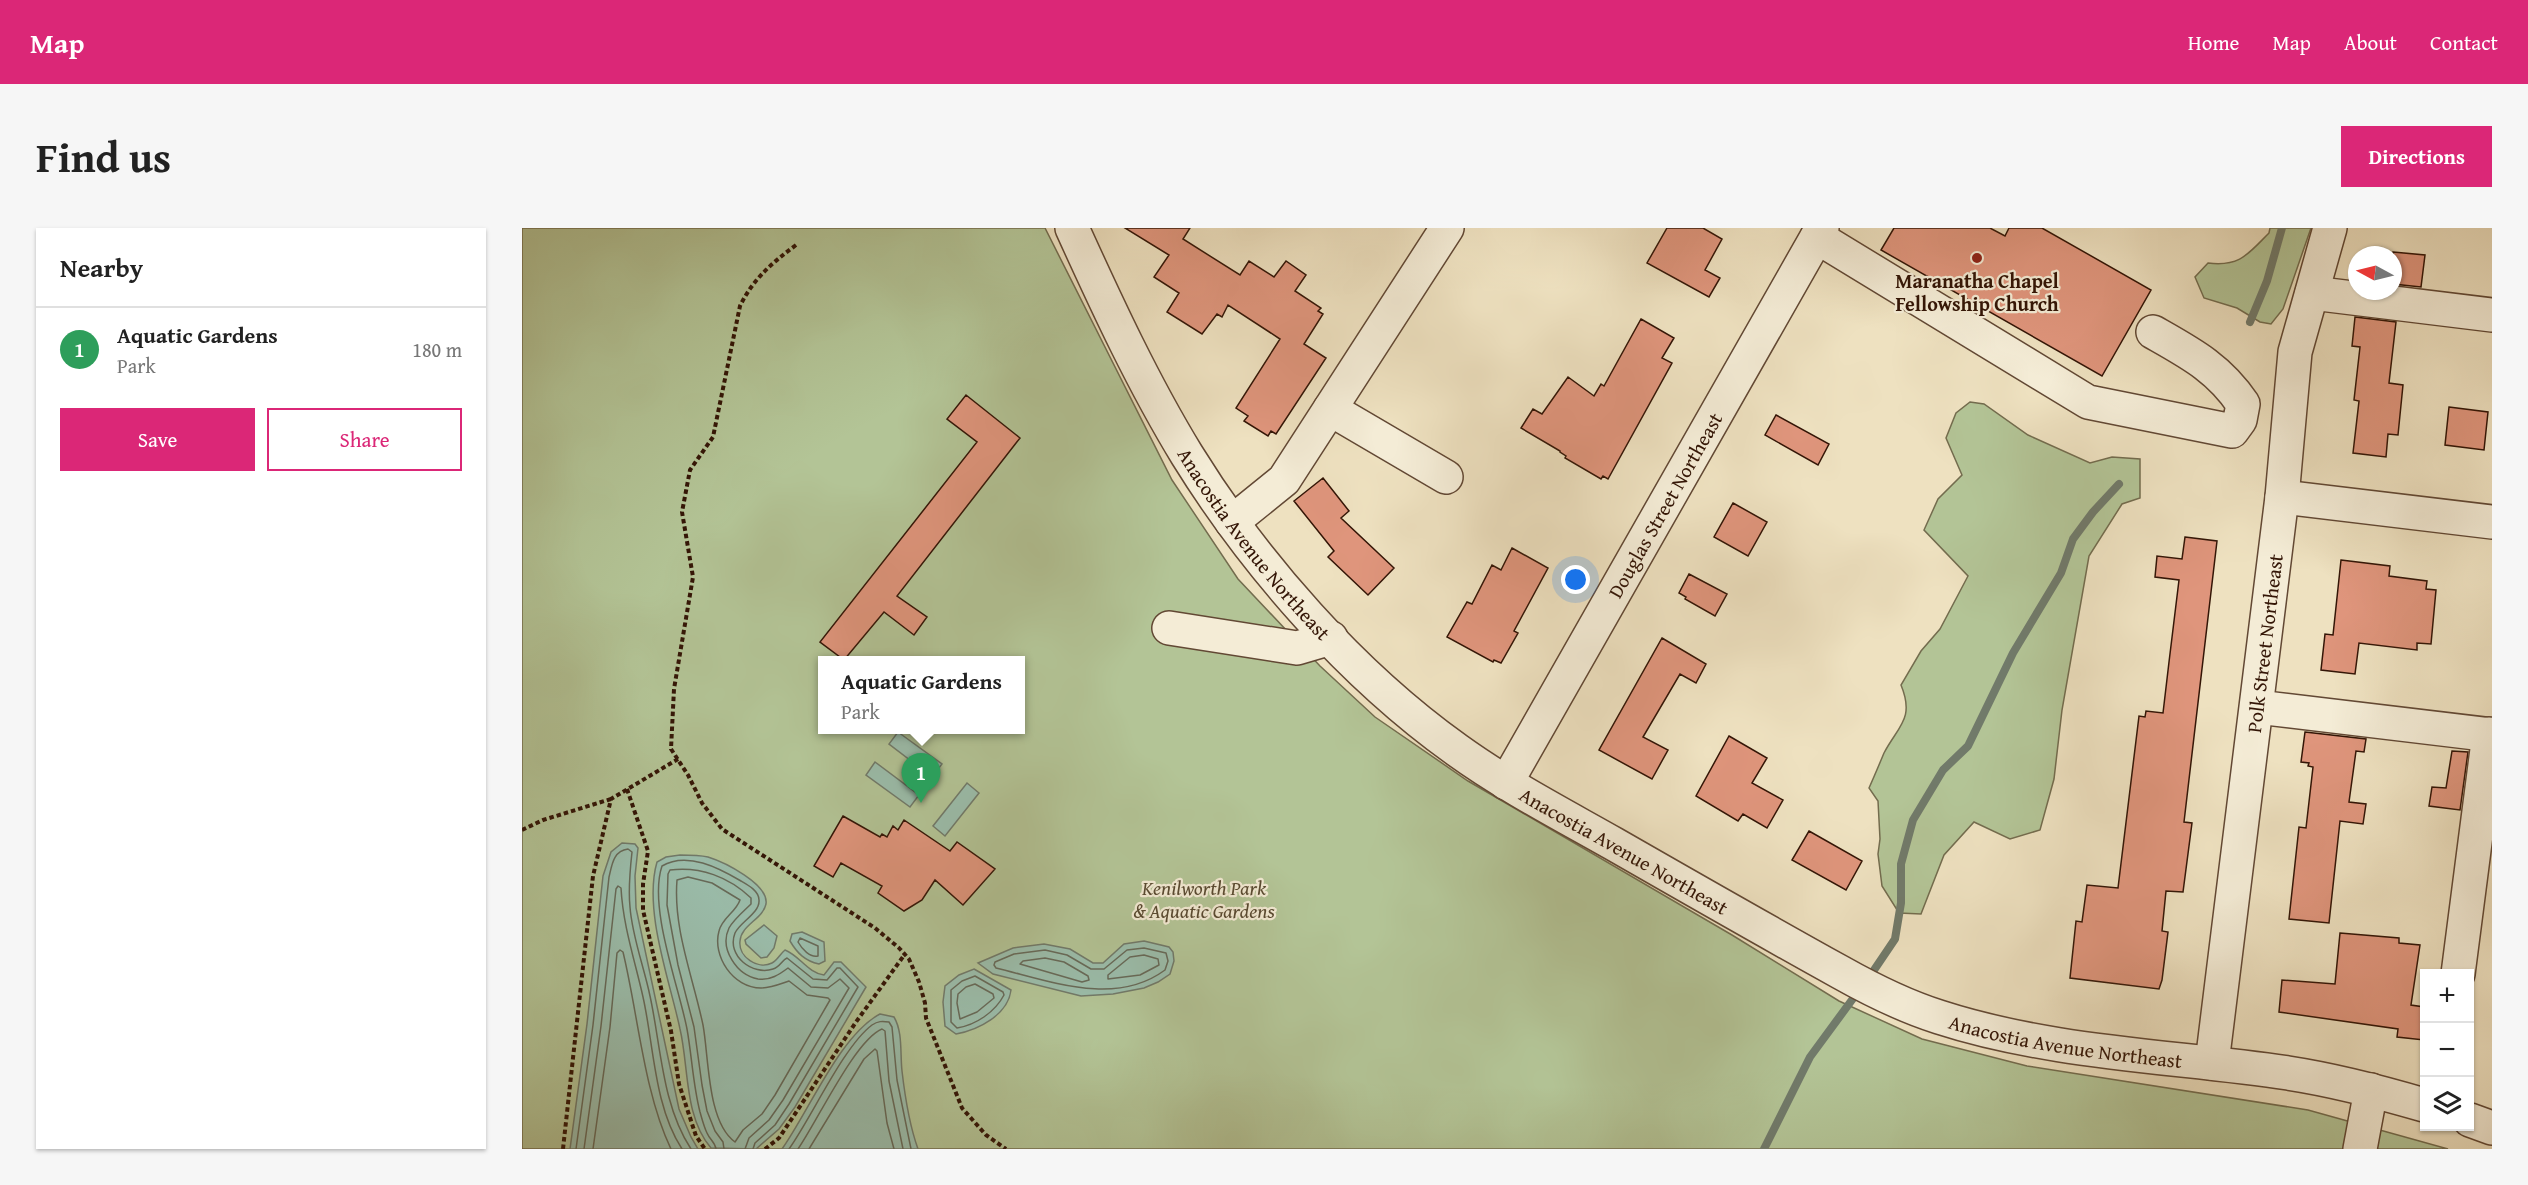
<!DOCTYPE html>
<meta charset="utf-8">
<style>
body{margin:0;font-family:"Gentium Book Plus",serif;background:#f6f6f6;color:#222}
.controls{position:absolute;right:18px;bottom:18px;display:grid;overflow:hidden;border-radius:0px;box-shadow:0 2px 4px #0004}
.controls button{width:54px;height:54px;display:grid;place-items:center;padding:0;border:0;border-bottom:2px solid #e0e0e0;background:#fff;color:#222;font:30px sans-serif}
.compass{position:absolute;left:1826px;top:18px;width:54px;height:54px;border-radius:50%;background:#fff;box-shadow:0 2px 4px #0004;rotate:277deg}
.you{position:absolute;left:1054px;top:352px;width:21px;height:21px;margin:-15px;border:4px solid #fff;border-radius:50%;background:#1a73e8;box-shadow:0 0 0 9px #1a73e833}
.badge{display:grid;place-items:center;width:39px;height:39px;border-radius:50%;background:#db2777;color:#fff;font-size:20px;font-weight:700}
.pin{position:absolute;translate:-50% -50px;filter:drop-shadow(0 2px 3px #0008)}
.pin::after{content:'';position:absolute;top:32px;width:21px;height:18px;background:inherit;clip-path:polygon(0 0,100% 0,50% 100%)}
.popup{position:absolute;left:296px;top:428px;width:207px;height:78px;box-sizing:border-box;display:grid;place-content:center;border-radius:0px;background:#fff;filter:drop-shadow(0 2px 4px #0005);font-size:20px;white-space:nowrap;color:#767676}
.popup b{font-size:22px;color:#222}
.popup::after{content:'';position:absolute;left:50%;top:100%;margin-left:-12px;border:12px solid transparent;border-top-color:#fff}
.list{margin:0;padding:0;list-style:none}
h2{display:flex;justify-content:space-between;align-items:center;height:78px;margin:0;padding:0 24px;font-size:26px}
h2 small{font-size:20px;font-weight:400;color:#767676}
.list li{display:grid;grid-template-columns:39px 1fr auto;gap:18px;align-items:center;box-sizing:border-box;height:84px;padding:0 24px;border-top:2px solid #e0e0e0}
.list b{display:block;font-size:22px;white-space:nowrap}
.list p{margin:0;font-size:20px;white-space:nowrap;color:#767676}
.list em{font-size:20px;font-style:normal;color:#767676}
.actions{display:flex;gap:12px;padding:18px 24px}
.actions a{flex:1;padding:14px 0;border:2px solid #db2777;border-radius:0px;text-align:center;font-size:21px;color:#db2777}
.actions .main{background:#db2777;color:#fff}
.icon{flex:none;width:33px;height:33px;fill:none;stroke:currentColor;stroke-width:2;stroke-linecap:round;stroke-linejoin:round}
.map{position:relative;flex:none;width:1970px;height:921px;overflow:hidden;border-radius:0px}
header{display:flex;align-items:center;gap:36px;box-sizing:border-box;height:84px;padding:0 30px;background:#db2777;color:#fff}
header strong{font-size:28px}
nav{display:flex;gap:33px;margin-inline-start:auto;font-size:21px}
.intro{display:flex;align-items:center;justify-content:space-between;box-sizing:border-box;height:144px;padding:0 36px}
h1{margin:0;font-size:42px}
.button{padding:15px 27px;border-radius:0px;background:#db2777;color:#fff;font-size:21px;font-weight:700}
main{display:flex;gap:36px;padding:0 36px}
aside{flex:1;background:#fff;border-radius:0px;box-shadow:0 2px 4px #0004}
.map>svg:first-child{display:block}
.green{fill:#b3c496;stroke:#736c4e;stroke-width:1.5;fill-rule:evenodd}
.water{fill:#9bbeac;stroke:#717a6a;stroke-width:1.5}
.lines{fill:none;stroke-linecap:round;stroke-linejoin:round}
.shore{stroke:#676a59;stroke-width:1.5}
.stream{stroke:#717a6a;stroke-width:8}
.building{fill:#df957c;stroke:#331506;stroke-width:1.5}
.minor-casing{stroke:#624834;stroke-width:36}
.path{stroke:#331506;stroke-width:4;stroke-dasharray:4.5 3;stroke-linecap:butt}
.minor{stroke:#f4ecd6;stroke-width:33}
.poi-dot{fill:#8f2418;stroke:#f4ecd6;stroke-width:2}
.labels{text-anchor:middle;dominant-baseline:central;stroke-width:4.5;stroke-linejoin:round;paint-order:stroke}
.poi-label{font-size:20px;font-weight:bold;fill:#331506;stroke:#f4ecd6}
.street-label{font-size:20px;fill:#331506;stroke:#f4ecd6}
.park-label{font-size:20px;font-style:italic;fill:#594a31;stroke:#f4ecd6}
</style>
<header>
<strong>Map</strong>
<nav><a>Home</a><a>Map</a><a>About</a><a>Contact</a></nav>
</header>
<div class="intro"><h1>Find us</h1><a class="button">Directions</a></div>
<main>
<aside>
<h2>Nearby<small></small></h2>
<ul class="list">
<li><span class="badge" style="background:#2e9e5b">1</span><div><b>Aquatic Gardens</b><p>Park</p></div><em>180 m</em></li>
</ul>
<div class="actions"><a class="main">Save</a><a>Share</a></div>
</aside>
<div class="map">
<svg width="1970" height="921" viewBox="0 0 1970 921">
<rect width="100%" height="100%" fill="#eee1c0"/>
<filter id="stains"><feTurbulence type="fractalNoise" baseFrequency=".00333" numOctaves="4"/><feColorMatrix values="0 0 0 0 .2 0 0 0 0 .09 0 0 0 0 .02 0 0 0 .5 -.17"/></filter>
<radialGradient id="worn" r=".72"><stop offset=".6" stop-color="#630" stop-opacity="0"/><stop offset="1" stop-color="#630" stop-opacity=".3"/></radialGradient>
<path class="green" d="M 0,0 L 523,0 L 650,252 L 716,351 L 798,438 L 853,489 L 946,553 L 1210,707 L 1317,773 L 1400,811 L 1505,838 L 1786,882 L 1926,921 L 0,921 ZM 300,432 L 498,432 L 498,502 L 300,502 Z
M 1748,0 L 1789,0 L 1761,81 L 1749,96 L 1738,94 L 1715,80 L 1682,70 L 1673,49 L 1686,35 C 1718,39 1726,26 1747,5 Z
M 1448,174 L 1462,176 L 1506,207 L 1568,235 L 1590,229 L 1618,231 L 1618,270 L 1600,276 L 1567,328 L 1540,482 L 1532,551 L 1518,602 L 1488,611 L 1452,594 L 1422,627 L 1399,686 L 1377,685 L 1360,658 L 1356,626 L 1358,611 L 1356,573 L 1347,560 C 1352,549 1357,537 1362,525 C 1376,498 1393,491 1379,457 L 1399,423 L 1418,401 L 1446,348 L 1402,302 L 1416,271 L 1440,247 L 1424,210 L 1434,185 Z"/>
<path class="water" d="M 376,504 L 420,536 L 410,549 L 367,516 Z
M 353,534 L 397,567 L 388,579 L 344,547 Z
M 445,555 L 457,565 L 423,608 L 411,598 Z
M 100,615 L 113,616 L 116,620 L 113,648 L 114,680 L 157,881 L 169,909 L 176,921 L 48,921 L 65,796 L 81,648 L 89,624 Z
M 158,627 C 167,627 177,627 186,629 C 202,634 247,656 244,676 C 241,691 219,697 218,713 C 216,729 236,742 250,735 C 255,733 258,726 263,722 C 278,728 286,745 302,747 L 312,734 L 319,734 L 344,759 L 273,879 L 257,901 L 234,921 L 189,920 C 162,889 167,839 158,801 C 148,753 121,682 135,634 L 144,629 Z
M 242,697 L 255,708 L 252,720 L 245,729 L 239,730 L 224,716 L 223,712 Z
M 280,704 L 302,714 L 303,733 L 297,736 C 283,733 275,725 268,713 L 270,706 Z
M 622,713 L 647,719 L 651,724 L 652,733 L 648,746 L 636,754 L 622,760 L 591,766 L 559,768 L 471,746 L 456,735 L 491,720 L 522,716 L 548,721 L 571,735 L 581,735 L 602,716 Z
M 452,741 L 489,762 C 486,787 456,802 434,806 L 423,798 L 421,774 L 423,758 L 437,747 Z
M 358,786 L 372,789 C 381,804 378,826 380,843 C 383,869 387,896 396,921 L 260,921 C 287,883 318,807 358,786 Z"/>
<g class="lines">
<path class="shore" d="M 166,649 L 190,655 L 218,672 C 214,684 200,690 197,703 C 190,728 211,760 239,760 C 249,760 258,756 267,753 L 285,767 L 306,770 L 308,772 L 253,867 L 240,886 L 221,902 L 213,914 C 185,894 187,829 181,797 C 171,749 151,701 155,652 Z
M 278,710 L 296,718 L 296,728 C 288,730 280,721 276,714 Z
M 622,720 L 644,725 L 646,733 L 643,742 C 593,779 528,753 474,740 L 472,737 L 473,734 L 492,726 L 523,722 L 545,727 L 569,741 L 582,741 L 605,722 Z
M 622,727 L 636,731 L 637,737 L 618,747 L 586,751 L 586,747 L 608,729 Z
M 523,730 L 542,734 L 566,748 L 567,752 L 560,754 L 498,736 L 501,733 Z
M 453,748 L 481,764 L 482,767 C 473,784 454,797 435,800 L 429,794 L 429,762 L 440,753 Z
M 453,756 L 471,766 L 472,770 L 455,784 L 438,791 L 435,775 L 436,766 L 444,759 Z
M 54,921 L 71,797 L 87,649 C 90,637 91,623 106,621 L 110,624 C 108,642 106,660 108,679 C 110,708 122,739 128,768 C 139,818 140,877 169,921
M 62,921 L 79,798 L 94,661 L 96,658 L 99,660 C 101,698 113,733 121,769 C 132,818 132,878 160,921
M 71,921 L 88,799 L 95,725 L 98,722 L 101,724 C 116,786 122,865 149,921
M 194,921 C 193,914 188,912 185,905 C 182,899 180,891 178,884 C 171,857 170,829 165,801 C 157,759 126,679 140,638 C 165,623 197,640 219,653 C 226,657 237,663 237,672 C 238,685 218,694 213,705 C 204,728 231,748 251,741 C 258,739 260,732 265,730 L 291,751 L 305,752 L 315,740 L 318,740 L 336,759 L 267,876 L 253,897 L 233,915 L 231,921
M 202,921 L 201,914 L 193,903 L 185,883 L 180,857 L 172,799 L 156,737 L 145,677 L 146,646 L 148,642 C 178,638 207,649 229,670 L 229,676 C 222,683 212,691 207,700 C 197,721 215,747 236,751 C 248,753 258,746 266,740 L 289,759 L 306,760 L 318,751 L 327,760 L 261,872 L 247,892 L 227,910 L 223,921
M 267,921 C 290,889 321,819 350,797 C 356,793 360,793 367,794 L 370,799 L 375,852 L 389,921
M 276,921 C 295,894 333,812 360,801 L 363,803 L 367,853 L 381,921
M 287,921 L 342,831 L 353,821 L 355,823 L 365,895 L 372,921"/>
<path class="stream" d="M 1728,94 L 1745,53 L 1760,0
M 1346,751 L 1373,711 L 1379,675 L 1379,636 L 1391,592 L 1421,542 L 1446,518 L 1491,425 L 1539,345 L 1551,311 L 1571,284 L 1597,256
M 1242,921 L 1288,829 L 1338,761"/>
</g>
<path class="building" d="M 603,0 L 668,0 L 661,11 L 718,47 L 727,33 L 752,49 L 764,33 L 784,47 L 773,63 L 799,80 L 796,83 L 801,86 L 782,116 L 804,130 L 754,206 L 749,203 L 746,208 L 722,193 L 726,188 L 714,180 L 758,111 L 706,77 L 700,89 L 695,86 L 680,106 L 645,84 L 657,65 L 632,49 L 647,27 Z
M 1145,0 L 1181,0 L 1200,11 L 1183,42 L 1198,50 L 1187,69 L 1125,35 Z
M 1372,0 L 1468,0 L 1483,8 L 1487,0 L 1520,0 L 1629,62 L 1580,148 L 1359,22 Z
M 1871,24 L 1903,27 L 1899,59 L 1871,56 Z
M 1833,89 L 1874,94 L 1867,155 L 1881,157 L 1876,207 L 1866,206 L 1864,229 L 1831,225 L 1837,173 L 1832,172 L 1838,119 L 1830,118 Z
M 1119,91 L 1152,110 L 1140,130 L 1150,135 L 1086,251 L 1081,248 L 1079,251 L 1043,230 L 1044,228 L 1038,224 L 1038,223 L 999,200 L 1011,181 L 1020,186 L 1046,149 L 1072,168 L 1079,156 L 1082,158 Z
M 444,167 L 498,210 L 375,368 L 405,389 L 392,407 L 362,384 L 322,432 L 298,414 L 455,214 L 425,191 Z
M 1927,179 L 1966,184 L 1962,222 L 1923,217 Z
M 1254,187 L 1307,216 L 1296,237 L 1243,207 Z
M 801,250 L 827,283 L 819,290 L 872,340 L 846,367 L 806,329 L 812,323 L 772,273 Z
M 1211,275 L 1245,294 L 1226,328 L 1192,309 Z
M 1663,309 L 1695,313 L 1662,594 L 1670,595 L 1661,664 L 1644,663 L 1640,703 L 1646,704 L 1640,752 L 1637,761 L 1548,750 L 1554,693 L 1560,694 L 1565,657 L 1596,660 L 1617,488 L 1623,489 L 1624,483 L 1641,485 L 1647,434 L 1657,352 L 1633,349 L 1635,328 L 1660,331 Z
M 990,320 L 1026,340 L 992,403 L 996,405 L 979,435 L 972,432 L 971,434 L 925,409 L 945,374 L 950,376 L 970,337 L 979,342 Z
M 1819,332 L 1868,338 L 1867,348 L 1905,353 L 1904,361 L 1914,362 L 1909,416 L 1895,415 L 1895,422 L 1837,415 L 1833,446 L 1799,442 L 1803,406 L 1811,407 Z
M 1167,346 L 1205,366 L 1193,388 L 1163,371 L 1164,369 L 1157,365 Z
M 1140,410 L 1184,436 L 1174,455 L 1158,446 L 1121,509 L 1146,522 L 1130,551 L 1077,522 Z
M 1783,504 L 1844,511 L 1842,524 L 1834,523 L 1827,574 L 1844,576 L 1841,596 L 1818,593 L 1807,695 L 1767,691 L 1777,599 L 1784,600 L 1791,539 L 1786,538 L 1787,535 L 1779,534 Z
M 1207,508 L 1245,530 L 1230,555 L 1261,572 L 1245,600 L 1221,586 L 1216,593 L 1174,568 Z
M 1930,523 L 1946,524 L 1938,582 L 1907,578 L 1910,559 L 1924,560 Z
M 321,588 L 358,609 L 360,606 L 365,609 L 371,598 L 376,602 L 382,592 L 428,623 L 435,614 L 473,641 L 441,677 L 413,652 L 400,672 L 382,683 L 356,665 L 360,658 L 319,635 L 311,649 L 292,638 Z
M 1287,603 L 1340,633 L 1324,662 L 1270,632 Z
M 1818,705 L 1877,710 L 1877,715 L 1898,717 L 1889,777 L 1902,779 L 1902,812 L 1875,809 L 1876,801 L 1757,784 L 1760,752 L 1813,756 Z"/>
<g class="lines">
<defs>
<g id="minor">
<path id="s1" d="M 550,0 C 585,77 621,155 665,227 C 733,337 830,447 935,522 C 985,558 1039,586 1092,616 C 1167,659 1242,702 1318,744 C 1350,762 1382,778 1417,789 C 1528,825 1650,828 1766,845 C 1812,852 1858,864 1902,877"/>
<path d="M 1295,9 L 1566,174 L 1710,203 L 1718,192 L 1721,176 C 1697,140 1668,125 1631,104"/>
<path d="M 1790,65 L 1970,87"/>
<path d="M 808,181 L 924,249"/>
<path d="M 1760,269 L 1970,294"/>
<path d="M 710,294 L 762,252 L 925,0"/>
<path d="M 647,400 L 775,420 L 809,410"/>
<path d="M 1735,479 L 1970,507"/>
<path id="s2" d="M 984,555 L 1300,0"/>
<path d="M 1936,746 L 1967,506"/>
<path id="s3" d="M 1690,835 L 1760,269 L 1773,124 L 1808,0"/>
<path d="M 1948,892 L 1970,900"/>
<path d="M 1838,921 L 1849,862"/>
</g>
</defs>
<use href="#minor" class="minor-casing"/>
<path class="path" d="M 274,17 C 250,35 231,51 218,78 L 191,209 L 168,242 L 160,284 L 171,349 L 152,461 L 149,521 L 166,547 L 180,575 L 200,601 L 353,700 L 377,720 L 387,731 L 397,754 L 403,775 L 404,790 L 440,880 L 464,907 L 484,921
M 105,561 L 126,623 L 121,656 L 121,682 L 149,803 L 157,856 L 174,908 L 183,921
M 0,602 L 21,592 L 89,571
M 41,921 L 71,648 L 89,571 L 156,531
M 243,921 L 257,910 L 334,794 L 383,726"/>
<use href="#minor" class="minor"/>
</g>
<circle class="poi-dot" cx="1455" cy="30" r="6"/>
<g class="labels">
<g class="poi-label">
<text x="1455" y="52">Maranatha Chapel<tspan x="1455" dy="23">Fellowship Church</tspan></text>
</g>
<g class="street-label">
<text stroke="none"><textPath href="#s2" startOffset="320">Douglas Street Northeast</textPath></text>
<text stroke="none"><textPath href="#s1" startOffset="366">Anacostia Avenue Northeast</textPath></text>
<text stroke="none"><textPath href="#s3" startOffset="423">Polk Street Northeast</textPath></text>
<text stroke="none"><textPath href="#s1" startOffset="852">Anacostia Avenue Northeast</textPath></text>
<text stroke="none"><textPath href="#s1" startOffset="1338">Anacostia Avenue Northeast</textPath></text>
</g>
<g class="park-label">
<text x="682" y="659">Kenilworth Park<tspan x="682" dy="23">&amp; Aquatic Gardens</tspan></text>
</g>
</g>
<rect width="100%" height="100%" filter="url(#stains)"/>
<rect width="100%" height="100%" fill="url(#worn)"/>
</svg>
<div class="controls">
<button>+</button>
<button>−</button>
<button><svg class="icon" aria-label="layers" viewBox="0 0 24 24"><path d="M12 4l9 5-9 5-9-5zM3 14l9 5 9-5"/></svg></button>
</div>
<svg class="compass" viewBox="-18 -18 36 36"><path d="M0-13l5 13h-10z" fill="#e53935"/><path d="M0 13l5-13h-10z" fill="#767676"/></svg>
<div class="you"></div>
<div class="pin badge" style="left:399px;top:575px;background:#2e9e5b">1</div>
<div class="popup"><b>Aquatic Gardens</b>Park</div>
</div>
</main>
